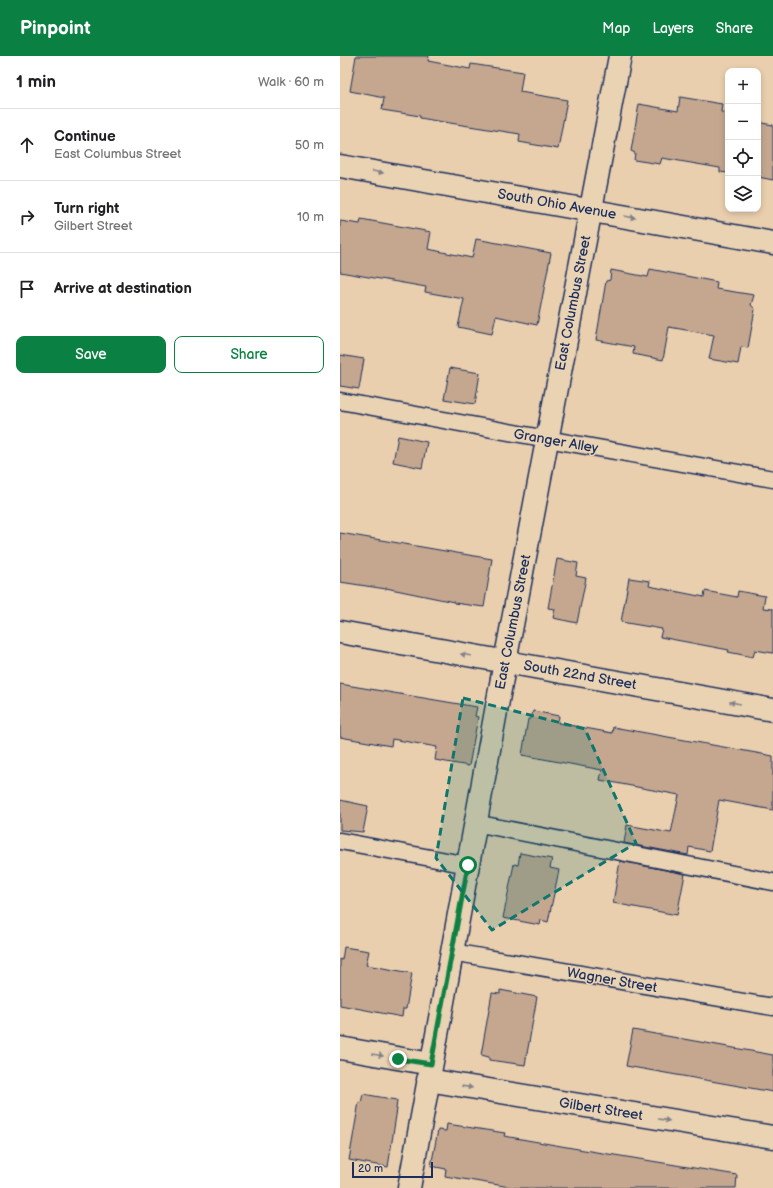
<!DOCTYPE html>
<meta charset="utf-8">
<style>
body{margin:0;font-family:"Balsamiq Sans",sans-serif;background:#f2f2f2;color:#202124}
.controls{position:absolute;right:12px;top:12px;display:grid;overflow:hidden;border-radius:8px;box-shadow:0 2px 6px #0003}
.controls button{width:36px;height:36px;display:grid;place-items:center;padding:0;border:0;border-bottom:1px solid #e0e0e0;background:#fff;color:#202124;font:20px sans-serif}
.scale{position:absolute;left:12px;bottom:10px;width:81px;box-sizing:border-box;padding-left:4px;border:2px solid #1b2f5e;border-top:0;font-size:11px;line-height:14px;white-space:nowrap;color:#1b2f5e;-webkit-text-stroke:3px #ead3b3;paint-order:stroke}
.stop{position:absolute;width:12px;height:12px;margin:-9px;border:3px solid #0b8043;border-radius:50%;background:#fff}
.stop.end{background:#0b8043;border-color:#fff;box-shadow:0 1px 4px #0008}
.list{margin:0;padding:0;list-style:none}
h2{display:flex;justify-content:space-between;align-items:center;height:52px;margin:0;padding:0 16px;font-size:17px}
h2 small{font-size:13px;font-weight:400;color:#757577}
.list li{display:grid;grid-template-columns:26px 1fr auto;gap:12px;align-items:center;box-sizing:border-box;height:72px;padding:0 16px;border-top:1px solid #e0e0e0}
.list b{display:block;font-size:15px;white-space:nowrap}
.list p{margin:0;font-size:13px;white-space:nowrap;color:#757577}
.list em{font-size:13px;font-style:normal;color:#757577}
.actions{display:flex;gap:8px;padding:12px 16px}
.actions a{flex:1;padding:9px 0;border:1px solid #0b8043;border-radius:8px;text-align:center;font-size:14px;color:#0b8043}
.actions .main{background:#0b8043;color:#fff}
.icon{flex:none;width:22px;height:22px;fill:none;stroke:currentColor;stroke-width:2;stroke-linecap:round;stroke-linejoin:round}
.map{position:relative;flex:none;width:433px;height:1132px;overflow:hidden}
header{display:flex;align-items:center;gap:24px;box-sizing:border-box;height:56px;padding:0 20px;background:#0b8043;color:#fff}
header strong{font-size:19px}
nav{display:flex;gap:22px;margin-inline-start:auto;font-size:14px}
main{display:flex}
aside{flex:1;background:#fff}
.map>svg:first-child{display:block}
.building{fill:#c4a78e;stroke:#1b2f5e}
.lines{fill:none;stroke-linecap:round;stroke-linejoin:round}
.service-casing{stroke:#1b2f5e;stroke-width:19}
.minor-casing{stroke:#1b2f5e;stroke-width:25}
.tertiary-casing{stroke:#1b2f5e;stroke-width:25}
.service{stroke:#ead3b3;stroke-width:16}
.minor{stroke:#ead3b3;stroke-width:22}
.tertiary{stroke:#ead3b3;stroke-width:22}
.oneway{fill:#828188}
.route{stroke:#0b8043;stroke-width:5}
.marked{fill:#0f766e;fill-opacity:0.2;stroke:#0f766e;stroke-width:3;stroke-dasharray:8 5;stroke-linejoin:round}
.labels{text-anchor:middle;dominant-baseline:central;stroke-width:3;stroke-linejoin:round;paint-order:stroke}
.street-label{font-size:14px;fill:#1b2f5e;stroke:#ead3b3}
</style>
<header>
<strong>Pinpoint</strong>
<nav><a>Map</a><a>Layers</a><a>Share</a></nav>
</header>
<main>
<aside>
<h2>1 min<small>Walk · 60 m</small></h2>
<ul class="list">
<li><svg class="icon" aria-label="ahead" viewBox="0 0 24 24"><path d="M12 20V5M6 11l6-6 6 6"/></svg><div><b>Continue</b><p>East Columbus Street</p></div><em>50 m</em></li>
<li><svg class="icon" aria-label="right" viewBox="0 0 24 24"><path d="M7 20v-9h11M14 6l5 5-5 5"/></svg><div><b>Turn right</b><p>Gilbert Street</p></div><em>10 m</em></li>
<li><svg class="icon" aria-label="arrive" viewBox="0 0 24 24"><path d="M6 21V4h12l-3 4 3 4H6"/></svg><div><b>Arrive at destination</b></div></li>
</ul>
<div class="actions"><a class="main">Save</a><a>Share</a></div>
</aside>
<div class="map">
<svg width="433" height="1132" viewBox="0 0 433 1132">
<rect width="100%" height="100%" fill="#eacfae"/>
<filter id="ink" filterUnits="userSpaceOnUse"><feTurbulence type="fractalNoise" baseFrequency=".025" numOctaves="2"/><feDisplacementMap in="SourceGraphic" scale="8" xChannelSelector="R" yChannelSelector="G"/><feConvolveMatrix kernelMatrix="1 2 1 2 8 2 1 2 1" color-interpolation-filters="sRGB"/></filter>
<g filter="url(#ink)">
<path class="building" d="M 16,0 L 89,0 L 88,5 L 130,13 L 131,8 L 183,16 L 180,36 L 227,44 L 218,93 L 179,86 L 180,78 L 97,65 L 80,62 L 80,60 L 42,54 L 44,42 L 10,35 Z
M 340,41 L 382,48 L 381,56 L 388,57 L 388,117 L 380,116 L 380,112 L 322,102 L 320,108 L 294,104 L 295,97 L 291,95 L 299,48 L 338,55 Z
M 418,63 L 422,64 L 422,67 L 433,69 L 433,124 L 418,121 Z
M 21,163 L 91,176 L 88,193 L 132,202 L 136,183 L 211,197 L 197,269 L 156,260 L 152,278 L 118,271 L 124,243 L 85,236 L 86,231 L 0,216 L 0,165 L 20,168 Z
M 310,213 L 377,226 L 376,233 L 414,239 L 411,249 L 415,253 L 408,292 L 401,291 L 398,308 L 369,303 L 374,279 L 329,271 L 323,304 L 293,298 L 294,291 L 256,284 L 266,225 L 270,224 L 271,214 L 308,221 Z
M 0,299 L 24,303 L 19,333 L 0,330 Z
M 110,312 L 140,317 L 135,348 L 104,343 Z
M 58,380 L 87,386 L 82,412 L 53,406 Z
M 0,477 L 152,503 L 144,551 L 114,547 L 114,546 L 46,532 L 46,533 L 0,526 Z
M 217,503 L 238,507 L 236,520 L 246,522 L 237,567 L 213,562 L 215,553 L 208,552 Z
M 289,522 L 310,525 L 309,530 L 364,541 L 365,535 L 397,541 L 398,535 L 425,540 L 423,552 L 433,553 L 433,597 L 415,594 L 413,601 L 388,596 L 389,594 L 320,581 L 322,573 L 281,566 Z
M 0,628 L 137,651 L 135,660 L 138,661 L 129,710 L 95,704 L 97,691 L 52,683 L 51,690 L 0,681 Z
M 193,655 L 219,660 L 218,667 L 272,677 L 273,671 L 433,700 L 433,754 L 379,744 L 370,795 L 349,791 L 348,799 L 284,787 L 287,769 L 331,777 L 339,739 L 260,724 L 262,714 L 182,699 L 188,663 L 191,663 Z
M 0,744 L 28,750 L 23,776 L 0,774 Z
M 180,797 L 212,803 L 210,812 L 219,814 L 208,866 L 201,864 L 200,869 L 163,862 L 174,808 L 178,809 Z
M 280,805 L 345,818 L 337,859 L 273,847 Z
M 4,891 L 29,895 L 26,909 L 72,917 L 66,953 L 63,953 L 62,961 L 0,949 L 0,903 L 2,904 Z
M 160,934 L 197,941 L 185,1009 L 149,1004 L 149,1001 L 141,999 L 152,937 L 160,938 Z
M 293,974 L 433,999 L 433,1036 L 286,1010 Z
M 23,1038 L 57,1044 L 56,1053 L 57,1053 L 48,1111 L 9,1104 L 19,1046 L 21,1047 Z
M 107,1068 L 165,1077 L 164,1080 L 244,1094 L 397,1119 L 396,1132 L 176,1132 L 105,1120 L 106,1113 L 91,1110 L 98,1074 L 106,1075 Z"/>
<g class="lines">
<defs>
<path id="service" d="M 0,345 L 207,383 L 433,423
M 135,767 L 433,826
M 0,785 L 128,809
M 112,896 L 433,951"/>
<path id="minor" d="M 0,576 L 433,654
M 0,992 L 91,1008
M 88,1024 L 433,1081
M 69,1132 L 165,606 L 280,0"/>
<path id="tertiary" d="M 0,110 L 433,187"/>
</defs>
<use href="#service" class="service-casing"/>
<use href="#minor" class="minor-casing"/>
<use href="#tertiary" class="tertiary-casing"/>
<use href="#service" class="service"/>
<use href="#minor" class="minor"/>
<use href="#tertiary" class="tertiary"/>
</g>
<defs><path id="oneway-solid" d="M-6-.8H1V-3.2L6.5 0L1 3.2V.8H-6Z"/></defs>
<g class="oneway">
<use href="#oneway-solid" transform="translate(38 116) rotate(10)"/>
<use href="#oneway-solid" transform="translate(290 161) rotate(10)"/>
<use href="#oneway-solid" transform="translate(126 599) rotate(-170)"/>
<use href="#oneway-solid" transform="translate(395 647) rotate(-170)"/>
<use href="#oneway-solid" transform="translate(38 999) rotate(10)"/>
<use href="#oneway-solid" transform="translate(127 1031) rotate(9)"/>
<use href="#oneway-solid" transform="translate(324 1064) rotate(9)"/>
</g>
</g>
<g class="lines" filter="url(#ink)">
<path class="route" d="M 58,1003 L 91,1008 L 128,809"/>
</g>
<path class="marked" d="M 123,642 L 245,673 L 296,787 L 152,874 L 96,802 Z"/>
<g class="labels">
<g class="street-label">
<text transform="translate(217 148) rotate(10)">South Ohio Avenue</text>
<text transform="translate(233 247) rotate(-79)">East Columbus Street</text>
<text transform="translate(216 385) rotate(10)">Granger Alley</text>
<text transform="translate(173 566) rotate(-79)">East Columbus Street</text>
<text transform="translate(240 619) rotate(10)">South 22nd Street</text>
<text transform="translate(272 924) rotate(10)">Wagner Street</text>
<text transform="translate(261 1053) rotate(9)">Gilbert Street</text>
</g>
</g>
</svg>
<div class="controls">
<button>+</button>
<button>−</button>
<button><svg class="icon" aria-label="locate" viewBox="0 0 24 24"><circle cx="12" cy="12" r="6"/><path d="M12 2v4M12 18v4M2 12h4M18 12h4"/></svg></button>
<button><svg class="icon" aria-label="layers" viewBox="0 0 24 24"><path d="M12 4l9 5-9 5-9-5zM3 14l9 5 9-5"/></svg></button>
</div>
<div class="scale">20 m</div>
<div class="stop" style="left:128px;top:809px"></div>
<div class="stop end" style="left:58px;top:1003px"></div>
</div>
</main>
